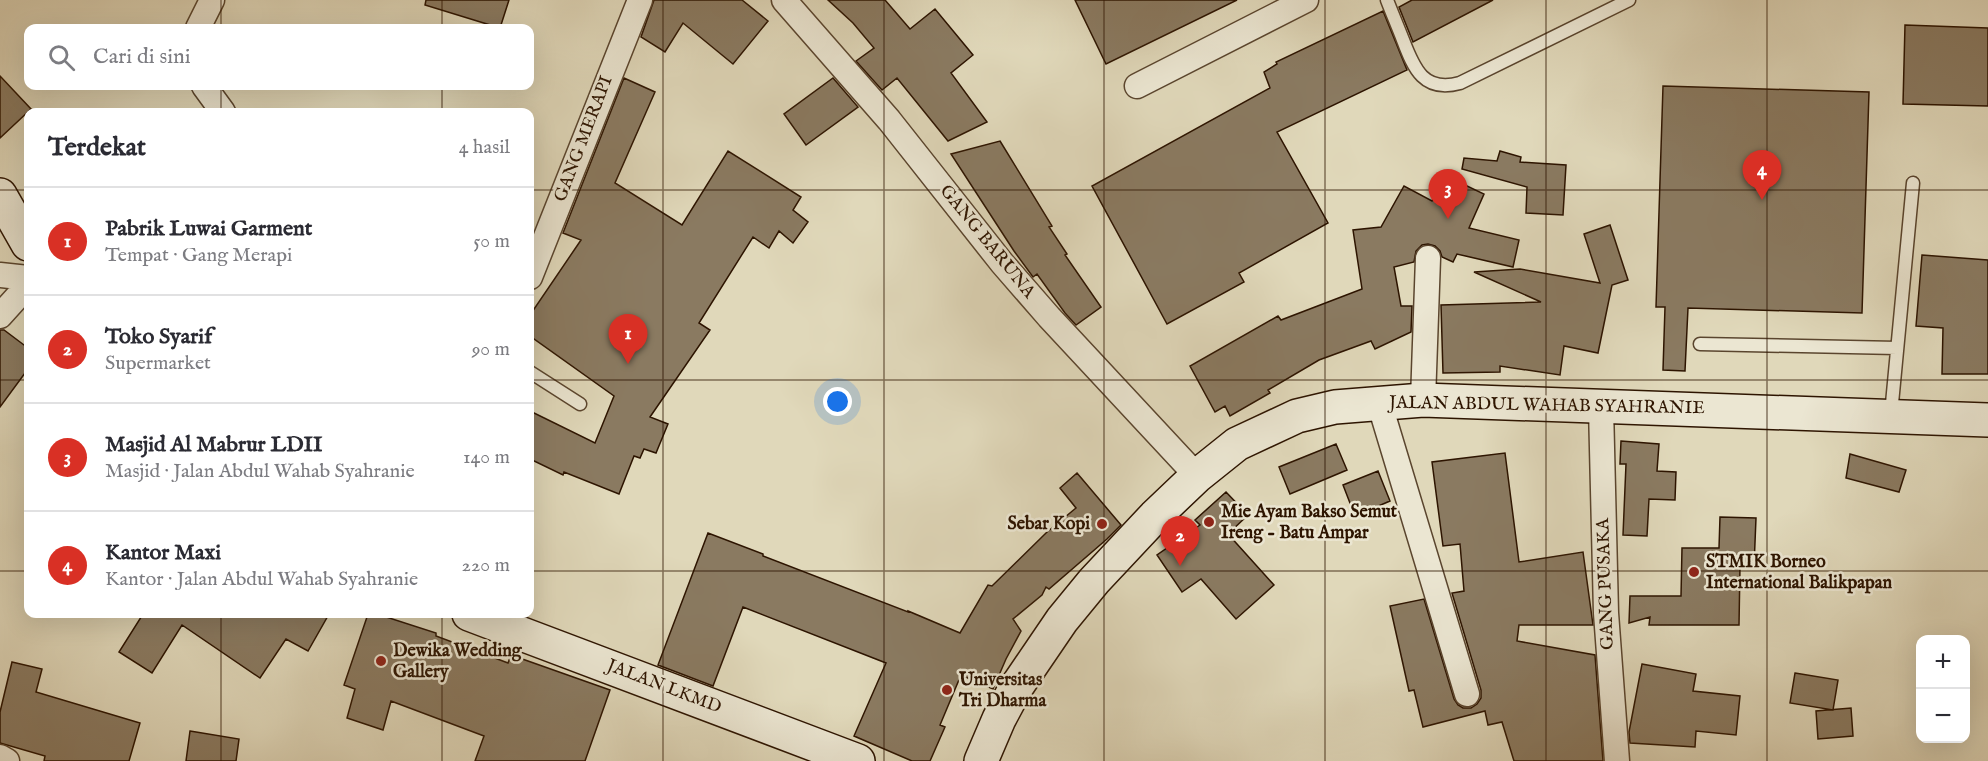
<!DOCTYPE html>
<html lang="id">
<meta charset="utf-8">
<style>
body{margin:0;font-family:"IM FELL English",serif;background:#f2f2f3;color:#2b2b33}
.controls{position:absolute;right:18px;bottom:18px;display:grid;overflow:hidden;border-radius:12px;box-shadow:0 6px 24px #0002}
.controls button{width:54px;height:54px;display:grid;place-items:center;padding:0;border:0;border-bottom:2px solid #e1e1e2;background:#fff;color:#2b2b33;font:30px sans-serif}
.you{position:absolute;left:838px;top:402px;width:21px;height:21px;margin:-15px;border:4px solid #fff;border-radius:50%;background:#1a73e8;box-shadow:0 0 0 9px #1a73e833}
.badge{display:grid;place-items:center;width:39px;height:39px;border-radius:50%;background:#d93025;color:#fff;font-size:20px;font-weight:700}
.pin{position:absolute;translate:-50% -50px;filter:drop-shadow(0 2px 3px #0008)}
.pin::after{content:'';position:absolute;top:32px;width:21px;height:18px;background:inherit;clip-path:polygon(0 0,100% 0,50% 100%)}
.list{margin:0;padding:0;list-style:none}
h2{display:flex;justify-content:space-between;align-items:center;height:78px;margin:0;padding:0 24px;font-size:26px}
h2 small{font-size:20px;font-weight:400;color:#7c7c81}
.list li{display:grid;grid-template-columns:39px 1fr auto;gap:18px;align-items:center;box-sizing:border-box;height:108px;padding:0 24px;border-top:2px solid #e1e1e2}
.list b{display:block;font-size:22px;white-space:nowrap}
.list p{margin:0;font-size:20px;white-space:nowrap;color:#7c7c81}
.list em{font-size:20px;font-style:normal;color:#7c7c81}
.icon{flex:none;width:33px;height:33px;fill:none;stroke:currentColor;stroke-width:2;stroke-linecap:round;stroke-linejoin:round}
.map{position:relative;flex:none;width:1988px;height:761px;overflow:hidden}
.search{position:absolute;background:#fff;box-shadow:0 6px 24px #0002;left:24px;top:24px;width:510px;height:66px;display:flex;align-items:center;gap:15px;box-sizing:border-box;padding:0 21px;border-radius:12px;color:#7c7c81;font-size:22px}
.panel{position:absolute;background:#fff;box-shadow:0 6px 24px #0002;left:24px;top:108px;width:510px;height:510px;border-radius:12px}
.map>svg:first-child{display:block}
.building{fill:#8a7a61;stroke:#2d1400;stroke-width:1.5}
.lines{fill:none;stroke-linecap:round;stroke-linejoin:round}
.lane-casing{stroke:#5a452e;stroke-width:15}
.street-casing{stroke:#5a452e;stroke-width:27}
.secondary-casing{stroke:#2d1400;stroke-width:36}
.lane{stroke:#ebe6d2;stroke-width:12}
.street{stroke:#ebe6d2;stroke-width:24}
.secondary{stroke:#ebe6d2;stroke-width:33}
.grid{fill:none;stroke:#2d1400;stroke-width:1.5;stroke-opacity:0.55}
.poi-dot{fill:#8f2418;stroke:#ebe6d2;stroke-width:2}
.labels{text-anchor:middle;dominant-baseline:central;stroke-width:5;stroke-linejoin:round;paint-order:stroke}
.street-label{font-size:18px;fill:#2d1400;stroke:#ebe6d2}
.poi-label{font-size:18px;font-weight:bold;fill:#2d1400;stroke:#ebe6d2;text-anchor:start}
</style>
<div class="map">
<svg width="1988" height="761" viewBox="0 0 1988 761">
<rect width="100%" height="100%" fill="#e0d8ba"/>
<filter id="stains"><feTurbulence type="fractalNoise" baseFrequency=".00333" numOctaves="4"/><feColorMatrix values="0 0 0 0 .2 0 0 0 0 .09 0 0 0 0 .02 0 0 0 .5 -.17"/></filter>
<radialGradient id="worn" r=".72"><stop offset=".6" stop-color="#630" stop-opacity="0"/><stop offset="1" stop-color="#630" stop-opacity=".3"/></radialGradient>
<path class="building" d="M 426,0 L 509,0 L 500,28 L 425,5 Z
M 654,0 L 742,0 L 768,21 L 733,64 L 683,23 L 665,52 L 641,37 Z
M 828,0 L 885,0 L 910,29 L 935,9 L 973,55 L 951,73 L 987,122 L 948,141 L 897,78 L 882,90 L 856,61 L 874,48 L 853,23 Z
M 1075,0 L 1237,0 L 1106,64 Z
M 1412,0 L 1493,0 L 1413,42 L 1399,7 Z
M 1383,11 L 1407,70 L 1277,132 L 1328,223 L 1239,273 L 1244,282 L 1167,324 L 1092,186 L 1270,88 L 1264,72 L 1277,64 L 1276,62 Z
M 1905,25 L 1988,28 L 1988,106 L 1903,104 Z
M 0,76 L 31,109 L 0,138 Z
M 624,78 L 655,92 L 615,183 L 682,225 L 728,151 L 801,197 L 793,210 L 808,222 L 793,243 L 779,231 L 769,248 L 753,237 L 699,323 L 710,330 L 650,417 L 668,424 L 656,453 L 644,449 L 640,458 L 634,456 L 619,494 L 564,472 L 563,475 L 530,459 L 530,411 L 595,443 L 614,396 L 530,336 L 530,315 L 581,240 L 563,233 Z
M 833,78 L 858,107 L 806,145 L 784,114 Z
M 1663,86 L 1869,92 L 1862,313 L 1688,308 L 1685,371 L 1663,370 L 1665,307 L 1656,307 Z
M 1000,141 L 1052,226 L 1049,227 L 1067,254 L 1065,255 L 1101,307 L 1076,325 L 1065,313 L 1037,274 L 1033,277 L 1014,251 L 951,154 Z
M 1500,151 L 1521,157 L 1520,162 L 1566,165 L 1563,215 L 1526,213 L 1527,187 L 1462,169 L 1464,158 L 1497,161 Z
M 1444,175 L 1484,194 L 1469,228 L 1519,240 L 1513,267 L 1457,254 L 1453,262 L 1442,257 L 1440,251 L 1435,246 L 1428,244 L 1422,245 L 1416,251 L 1414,262 L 1394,267 L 1401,306 L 1412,306 L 1411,332 L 1375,349 L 1371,341 L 1319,360 L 1268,390 L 1270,393 L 1230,416 L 1225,406 L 1215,412 L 1190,366 L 1278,316 L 1281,320 L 1362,289 L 1353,230 L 1381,227 L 1404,186 L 1432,201 Z
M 1610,225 L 1628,280 L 1612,285 L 1598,353 L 1564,346 L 1560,375 L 1500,366 L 1500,372 L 1443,373 L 1441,305 L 1541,302 L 1474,272 L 1520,269 L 1600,283 L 1584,234 Z
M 1922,255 L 1988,260 L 1988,374 L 1942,374 L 1943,328 L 1916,326 Z
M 0,330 L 4,330 L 28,348 L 28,369 L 0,407 Z
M 1621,441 L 1659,444 L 1657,471 L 1676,472 L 1675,500 L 1649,499 L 1647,536 L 1623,535 L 1626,464 L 1620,464 Z
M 1336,444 L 1347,470 L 1290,494 L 1279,467 Z
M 1505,453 L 1519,562 L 1583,552 L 1593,625 L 1519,625 L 1517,641 L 1595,655 L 1603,761 L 1514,761 L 1502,722 L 1488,725 L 1485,711 L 1423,727 L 1414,690 L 1409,691 L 1390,606 L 1424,599 L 1454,699 L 1458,705 L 1463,708 L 1471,708 L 1477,704 L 1481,698 L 1481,690 L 1452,593 L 1464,591 L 1460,544 L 1443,546 L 1432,462 Z
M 1850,454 L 1906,470 L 1899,492 L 1846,478 Z
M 1378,471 L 1390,501 L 1355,516 L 1343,485 Z
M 1077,473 L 1121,525 L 1107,539 L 1049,589 L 1046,587 L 1042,595 L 1013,619 L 1021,631 L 1006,659 L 993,689 L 961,675 L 940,725 L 945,727 L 930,761 L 912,761 L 854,736 L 886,663 L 743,607 L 713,686 L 658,665 L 708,533 L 763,554 L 763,556 L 908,612 L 908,611 L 960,633 L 988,585 L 992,586 L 1046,533 L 1076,508 L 1060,488 Z
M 1226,492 L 1248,515 L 1228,534 L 1274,585 L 1236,619 L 1201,579 L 1182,592 L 1157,555 L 1200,525 L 1195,520 Z
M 1720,517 L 1756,518 L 1754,567 L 1740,566 L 1739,625 L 1649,625 L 1650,617 L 1629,623 L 1630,596 L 1681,596 L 1682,548 L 1719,548 Z
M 143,614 L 329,614 L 308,651 L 286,639 L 260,678 L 182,625 L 152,673 L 119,652 Z
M 368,614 L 377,614 L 436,633 L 436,636 L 508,663 L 511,655 L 610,690 L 585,761 L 475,761 L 484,736 L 391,701 L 383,730 L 347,718 L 355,689 L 344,685 Z
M 12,662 L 42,669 L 36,692 L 140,723 L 129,761 L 44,761 L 45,756 L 0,743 L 0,712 Z
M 1642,664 L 1696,674 L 1693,691 L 1740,696 L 1736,735 L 1696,731 L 1695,747 L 1630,743 L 1629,732 Z
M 1795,673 L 1838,680 L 1833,710 L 1790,703 Z
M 1851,708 L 1853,736 L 1818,739 L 1816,711 Z
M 190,731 L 239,739 L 236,761 L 186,761 Z"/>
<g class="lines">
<defs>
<path id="lane" d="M 1387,0 C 1392,13 1398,27 1403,40 C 1414,69 1424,93 1460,83 L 1629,0
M 1700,344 L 1897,348
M 530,372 L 580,404
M 1891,414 L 1913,183"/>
<path id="street" d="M 784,0 L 889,120 L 1002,263 L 1049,317 L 1197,476
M 198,28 L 212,0
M 204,86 L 223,112
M 1137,86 L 1306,0
M 0,275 L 28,278
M 530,277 L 640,0
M 0,316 L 28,285
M 1423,400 L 1428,258
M 1379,402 L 1467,694
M 1601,407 L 1606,613 L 1617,761
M 0,757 L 7,761"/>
<path id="secondary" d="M 0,195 L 28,244
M 469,614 L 858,761
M 981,761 L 999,719 L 1015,689 L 1062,620 L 1094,581 L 1155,516 L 1197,476 L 1237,444 L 1297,416 L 1335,407 L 1423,400 L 1988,420"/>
</defs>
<use href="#lane" class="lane-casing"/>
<use href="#street" class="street-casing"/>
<use href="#secondary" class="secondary-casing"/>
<use href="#lane" class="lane"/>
<use href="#street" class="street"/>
<use href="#secondary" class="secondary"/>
</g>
<path class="grid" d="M 221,0 L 221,28M 442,0 L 442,28M 663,0 L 663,761M 884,0 L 884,761M 1104,0 L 1104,761M 1325,0 L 1325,761M 1546,0 L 1546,761M 1767,0 L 1767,761M 221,86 L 221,112M 442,86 L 442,112M 0,190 L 28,190M 530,190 L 1988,190M 0,380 L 28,380M 530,380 L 1988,380M 0,571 L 28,571M 530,571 L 1988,571M 221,614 L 221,761M 442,614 L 442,761"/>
<g class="poi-dot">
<circle cx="1209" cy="522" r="6"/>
<circle cx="1102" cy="524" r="6"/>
<circle cx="1694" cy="572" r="6"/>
<circle cx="381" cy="661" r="6"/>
<circle cx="947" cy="690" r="6"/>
</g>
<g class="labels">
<g class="street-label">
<text transform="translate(584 139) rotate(-69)">GANG MERAPI</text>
<text transform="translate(987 242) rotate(51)">GANG BARUNA</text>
<text transform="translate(1547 406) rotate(1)">JALAN ABDUL WAHAB SYAHRANIE</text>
<text transform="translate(1606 584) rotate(-92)">GANG PUSAKA</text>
<text transform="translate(664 687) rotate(21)">JALAN LKMD</text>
</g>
<g class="poi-label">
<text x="1221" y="512">Mie Ayam Bakso Semut<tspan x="1221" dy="21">Ireng - Batu Ampar</tspan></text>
<text x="1090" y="524" text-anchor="end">Sebar Kopi</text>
<text x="1706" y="562">STMIK Borneo<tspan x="1706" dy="21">International Balikpapan</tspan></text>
<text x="393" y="651">Dewika Wedding<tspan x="393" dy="21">Gallery</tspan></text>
<text x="959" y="680">Universitas<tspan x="959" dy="21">Tri Dharma</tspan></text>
</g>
</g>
<rect width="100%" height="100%" filter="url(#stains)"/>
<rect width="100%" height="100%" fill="url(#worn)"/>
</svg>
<div class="controls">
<button>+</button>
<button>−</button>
</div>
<div class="you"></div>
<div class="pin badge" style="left:628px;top:364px">1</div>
<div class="pin badge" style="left:1180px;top:566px">2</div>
<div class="pin badge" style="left:1448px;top:219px">3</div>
<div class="pin badge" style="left:1762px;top:200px">4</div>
<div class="search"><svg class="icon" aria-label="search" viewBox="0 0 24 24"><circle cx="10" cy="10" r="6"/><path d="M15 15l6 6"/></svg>Cari di sini</div>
<section class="panel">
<h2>Terdekat<small>4 hasil</small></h2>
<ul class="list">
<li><span class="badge">1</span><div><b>Pabrik Luwai Garment</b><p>Tempat · Gang Merapi</p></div><em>50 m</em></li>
<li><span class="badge">2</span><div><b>Toko Syarif</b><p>Supermarket</p></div><em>90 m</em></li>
<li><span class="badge">3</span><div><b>Masjid Al Mabrur LDII</b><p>Masjid · Jalan Abdul Wahab Syahranie</p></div><em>140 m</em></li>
<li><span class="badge">4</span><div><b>Kantor Maxi</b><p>Kantor · Jalan Abdul Wahab Syahranie</p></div><em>220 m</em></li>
</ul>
</section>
</div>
